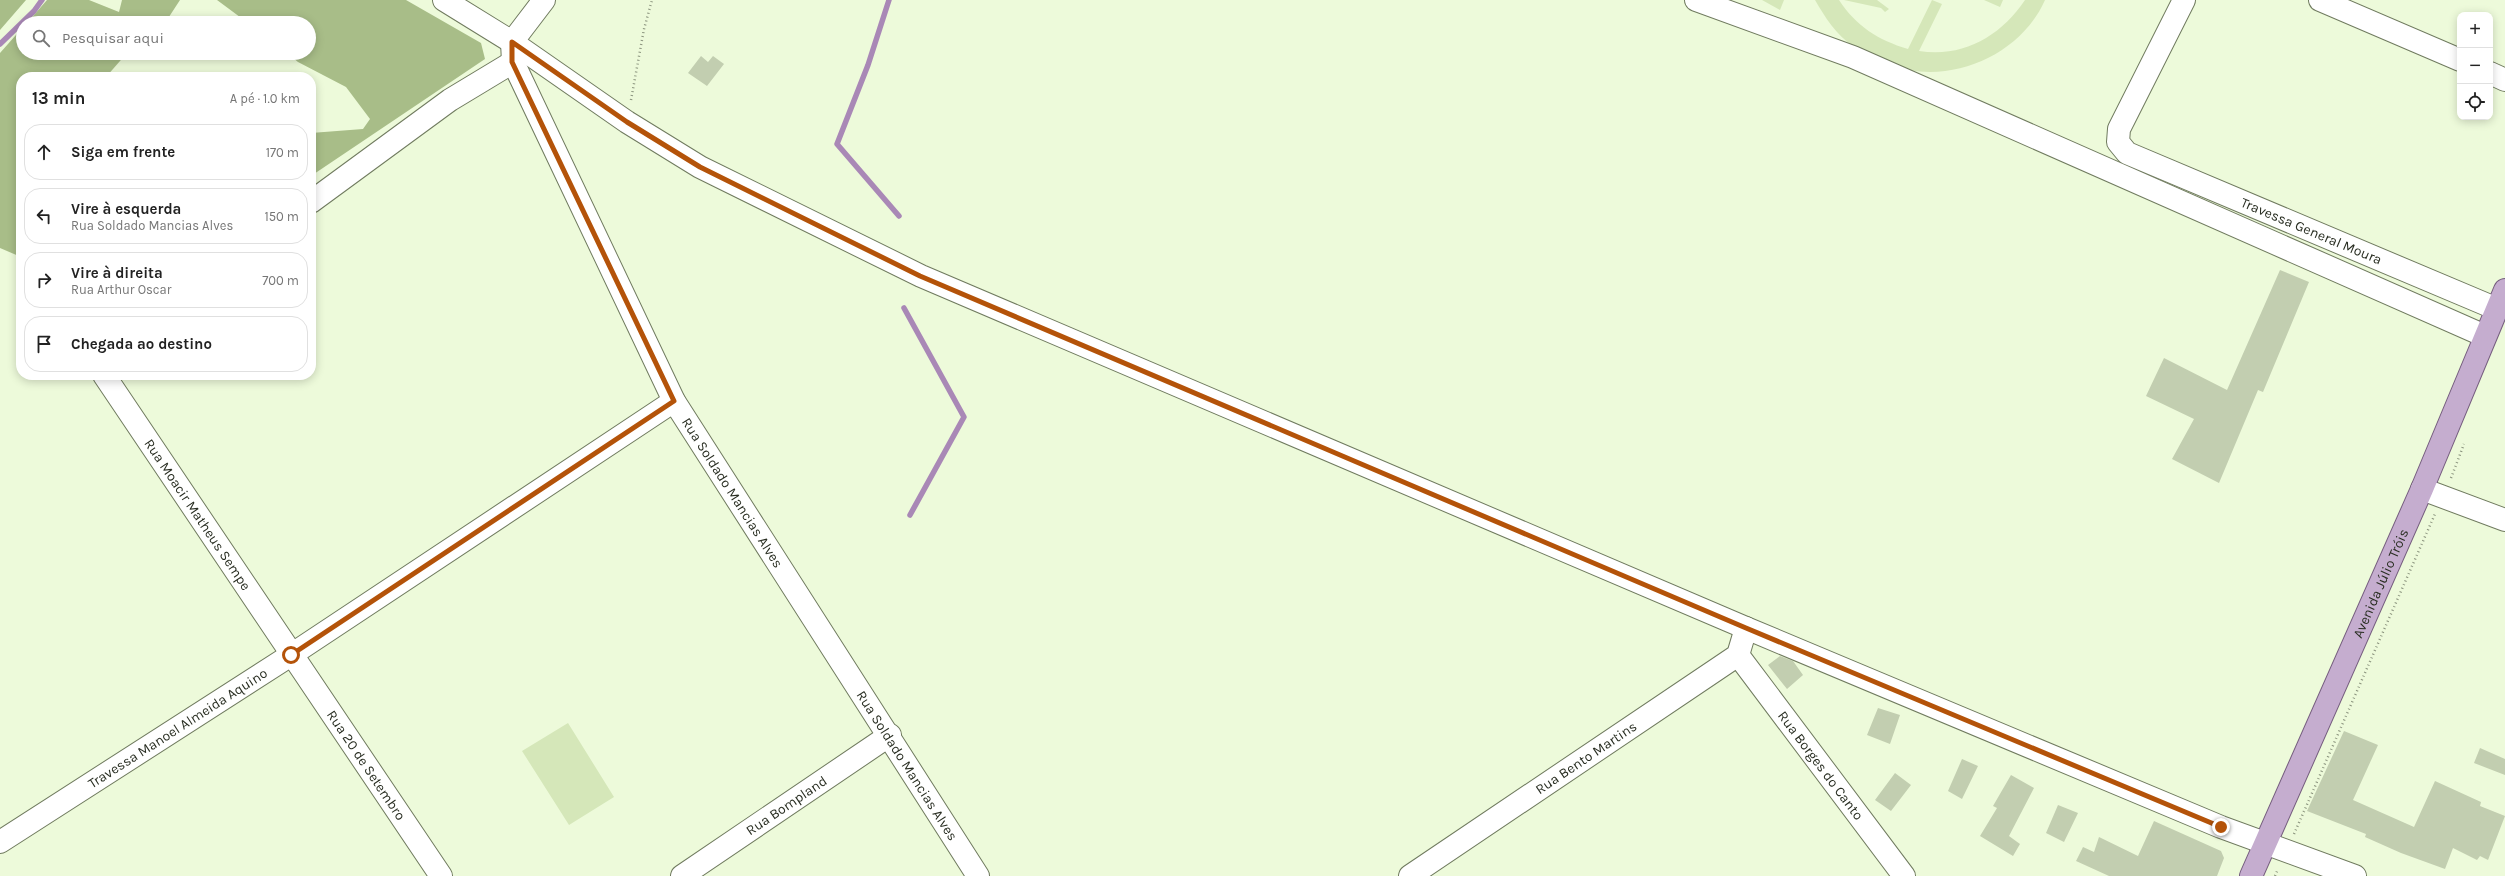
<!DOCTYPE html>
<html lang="pt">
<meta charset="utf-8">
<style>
body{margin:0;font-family:Karla,sans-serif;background:#f6f6f6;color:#222}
.controls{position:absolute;right:12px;top:12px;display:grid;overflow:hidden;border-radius:8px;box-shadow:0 2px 10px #0003}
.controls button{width:36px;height:36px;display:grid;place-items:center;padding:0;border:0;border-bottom:1px solid #e0e0e0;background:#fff;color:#222;font:20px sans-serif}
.stop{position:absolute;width:12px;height:12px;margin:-9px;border:3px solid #b45309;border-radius:50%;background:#fff}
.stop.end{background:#b45309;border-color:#fff;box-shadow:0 1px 4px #0008}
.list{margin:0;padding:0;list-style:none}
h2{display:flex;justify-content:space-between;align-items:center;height:52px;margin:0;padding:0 16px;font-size:17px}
h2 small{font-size:13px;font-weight:400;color:#767676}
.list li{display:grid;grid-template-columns:26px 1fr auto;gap:12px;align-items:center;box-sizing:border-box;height:56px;margin:0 8px 8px;padding:0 8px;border:1px solid #e0e0e0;border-radius:16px}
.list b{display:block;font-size:15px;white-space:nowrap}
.list p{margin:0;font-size:13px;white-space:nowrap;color:#767676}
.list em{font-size:13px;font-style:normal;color:#767676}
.icon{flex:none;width:22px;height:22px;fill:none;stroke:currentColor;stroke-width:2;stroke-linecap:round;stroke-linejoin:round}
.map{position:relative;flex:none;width:2505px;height:876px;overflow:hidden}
.search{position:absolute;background:#fff;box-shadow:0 2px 10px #0003;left:16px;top:16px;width:300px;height:44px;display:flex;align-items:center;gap:10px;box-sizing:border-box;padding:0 14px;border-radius:22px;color:#767676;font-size:15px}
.panel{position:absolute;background:#fff;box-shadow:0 2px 10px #0003;left:16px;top:72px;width:300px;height:308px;border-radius:16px}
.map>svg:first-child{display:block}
.green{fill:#d5e7b9}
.forest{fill:#a8bd88}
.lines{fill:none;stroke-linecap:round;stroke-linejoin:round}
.stream{stroke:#a988b6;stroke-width:5.5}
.building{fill:#c2ceb0}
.minor-casing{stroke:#707b5f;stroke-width:24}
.major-casing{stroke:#755d7e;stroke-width:24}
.path{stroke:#8c957f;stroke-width:2.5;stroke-dasharray:1 3;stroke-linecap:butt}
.minor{stroke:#fff;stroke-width:22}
.major{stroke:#c5adcf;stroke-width:22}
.route{stroke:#b45309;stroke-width:5}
.labels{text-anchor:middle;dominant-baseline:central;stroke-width:3;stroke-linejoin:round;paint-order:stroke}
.street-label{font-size:14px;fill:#292e22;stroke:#edfada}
</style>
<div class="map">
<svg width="2505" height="876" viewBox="0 0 2505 876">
<rect width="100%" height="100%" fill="#edfada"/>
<path class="green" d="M 1762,0 L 1784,0 L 1780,10 Z
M 1815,0 L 1839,0 C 1856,26 1878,40 1908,49 L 1932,0 L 1942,4 L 1919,51 C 1963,58 2001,36 2025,0 L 2045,0 C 2023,50 1963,80 1909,70 C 1896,68 1865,54 1853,46 C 1836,35 1825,17 1815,0 Z
M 1844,0 L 1877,0 L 1889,9 L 1885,12 L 1881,8 Z
M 1984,0 L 2003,0 L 2000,7 Z
M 568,723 L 614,797 L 569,825 L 522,751 Z"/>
<path class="forest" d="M 0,0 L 26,0 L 0,30 Z
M 47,0 L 89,0 L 119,12 L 122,0 L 180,0 L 165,23 L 27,23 Z
M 217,0 L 406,0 L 481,43 L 485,59 L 311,176 L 311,133 L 363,129 L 370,119 L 346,87 L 298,62 L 287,53 L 309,53 L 309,23 L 248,23 Z
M 23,27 L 23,53 L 127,53 L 106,77 L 21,77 L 21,257 L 0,248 L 0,53 Z"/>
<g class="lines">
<path class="stream" d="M 889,0 L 868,65 L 837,144 L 899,216
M 0,44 L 34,11 L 42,0
M 904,308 L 964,417 L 910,515"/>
</g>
<path class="building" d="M 701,56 L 708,62 L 713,56 L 724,64 L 707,86 L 688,73 Z
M 2280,270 L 2309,282 L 2263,392 L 2258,390 L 2219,483 L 2172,459 L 2194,419 L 2146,396 L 2164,358 L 2227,390 Z
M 1780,656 L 1793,661 L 1803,675 L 1787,689 L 1768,665 Z
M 1878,708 L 1900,715 L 1890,744 L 1867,735 Z
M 2344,731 L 2378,745 L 2353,800 L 2414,827 L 2435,781 L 2481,802 L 2480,806 L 2505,816 L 2488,860 L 2480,856 L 2477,860 L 2453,848 L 2445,869 L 2401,853 L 2365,837 L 2366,834 L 2307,811 Z
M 2480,748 L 2505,759 L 2505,775 L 2474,763 Z
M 1962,759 L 1978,766 L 1962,799 L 1948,791 Z
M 1895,773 L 1911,785 L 1891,811 L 1875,800 Z
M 2011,775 L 2034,788 L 2009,836 L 2020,844 L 2013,856 L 1980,836 L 1997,808 L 1993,806 Z
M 2058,805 L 2078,813 L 2064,842 L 2046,833 Z
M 2154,821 L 2221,851 L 2224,858 L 2217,876 L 2109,876 L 2076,861 L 2083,847 L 2094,852 L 2099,837 L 2138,856 Z"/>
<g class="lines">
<defs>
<g id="minor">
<path d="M 444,0 L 512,42 L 627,122 L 700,167 L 921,276 L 1746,628 L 2221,827 L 2355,876"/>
<path d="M 1696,0 L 1853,57 L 2485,336"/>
<path id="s1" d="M 2184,0 L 2119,129 L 2118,142 L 2127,153 L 2497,309"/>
<path d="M 2320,0 L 2460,60"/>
<path id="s2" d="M 512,42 L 513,62 L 674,401 L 978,876"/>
<path d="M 512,42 L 544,0"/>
<path d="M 2490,73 L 2505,80"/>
<path d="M 311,202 L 450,100 L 513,62"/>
<path id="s3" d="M 104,375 L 441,876"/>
<path d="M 2422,489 L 2505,520"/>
<path id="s4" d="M 1738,655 L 1904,876"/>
<path id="s5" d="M 0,842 L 291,655 L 674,401"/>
<path id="s6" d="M 682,876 L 890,735"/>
<path id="s7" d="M 1410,876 L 1738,655 L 1746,628"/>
</g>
<g id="major">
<path id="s8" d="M 2251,876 L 2422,489 L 2505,290"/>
</g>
</defs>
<use href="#minor" class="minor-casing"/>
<use href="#major" class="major-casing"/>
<path class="path" d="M 631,100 L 644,29 L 652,0
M 2451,478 L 2464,444
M 2294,834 L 2435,514
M 2275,876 L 2278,869"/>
<use href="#minor" class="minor"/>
<use href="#major" class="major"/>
</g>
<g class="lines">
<path class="route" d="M 291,655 L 674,401 L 512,62 L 512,42 L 627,122 L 700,167 L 920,276 L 1746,628 L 2221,827"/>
</g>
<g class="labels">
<g class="street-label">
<text stroke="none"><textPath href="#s1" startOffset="372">Travessa General Moura</textPath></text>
<text stroke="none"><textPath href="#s2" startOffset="504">Rua Soldado Mancias Alves</textPath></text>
<text stroke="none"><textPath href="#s3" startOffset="168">Rua Moacir Matheus Sempe</textPath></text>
<text stroke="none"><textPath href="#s8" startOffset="320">Avenida Júlio Tróis</textPath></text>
<text stroke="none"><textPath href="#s5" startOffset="211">Travessa Manoel Almeida Aquino</textPath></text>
<text stroke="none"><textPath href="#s7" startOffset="212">Rua Bento Martins</textPath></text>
<text stroke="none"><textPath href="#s3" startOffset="470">Rua 20 de Setembro</textPath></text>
<text stroke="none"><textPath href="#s2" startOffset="828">Rua Soldado Mancias Alves</textPath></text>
<text stroke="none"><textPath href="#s4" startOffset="138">Rua Borges do Canto</textPath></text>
<text stroke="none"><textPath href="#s6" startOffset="126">Rua Bompland</textPath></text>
</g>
</g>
</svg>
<div class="controls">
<button>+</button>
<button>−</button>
<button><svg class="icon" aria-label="locate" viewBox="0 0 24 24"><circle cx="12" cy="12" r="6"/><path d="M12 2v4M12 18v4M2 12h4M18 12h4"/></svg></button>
</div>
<div class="stop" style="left:291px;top:655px"></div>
<div class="stop end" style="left:2221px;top:827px"></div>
<div class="search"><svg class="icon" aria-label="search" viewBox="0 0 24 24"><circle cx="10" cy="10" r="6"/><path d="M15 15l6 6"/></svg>Pesquisar aqui</div>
<section class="panel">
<h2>13 min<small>A pé · 1.0 km</small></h2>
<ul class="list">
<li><svg class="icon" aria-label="ahead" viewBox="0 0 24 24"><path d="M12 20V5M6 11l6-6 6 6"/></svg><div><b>Siga em frente</b></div><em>170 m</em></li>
<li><svg class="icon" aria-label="left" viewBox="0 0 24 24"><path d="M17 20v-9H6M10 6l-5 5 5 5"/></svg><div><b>Vire à esquerda</b><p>Rua Soldado Mancias Alves</p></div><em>150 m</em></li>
<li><svg class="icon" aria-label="right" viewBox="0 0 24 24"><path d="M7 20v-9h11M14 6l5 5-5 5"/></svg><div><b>Vire à direita</b><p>Rua Arthur Oscar</p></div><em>700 m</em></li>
<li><svg class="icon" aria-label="arrive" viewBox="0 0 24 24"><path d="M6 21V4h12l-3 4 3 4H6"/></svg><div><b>Chegada ao destino</b></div></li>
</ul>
</section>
</div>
